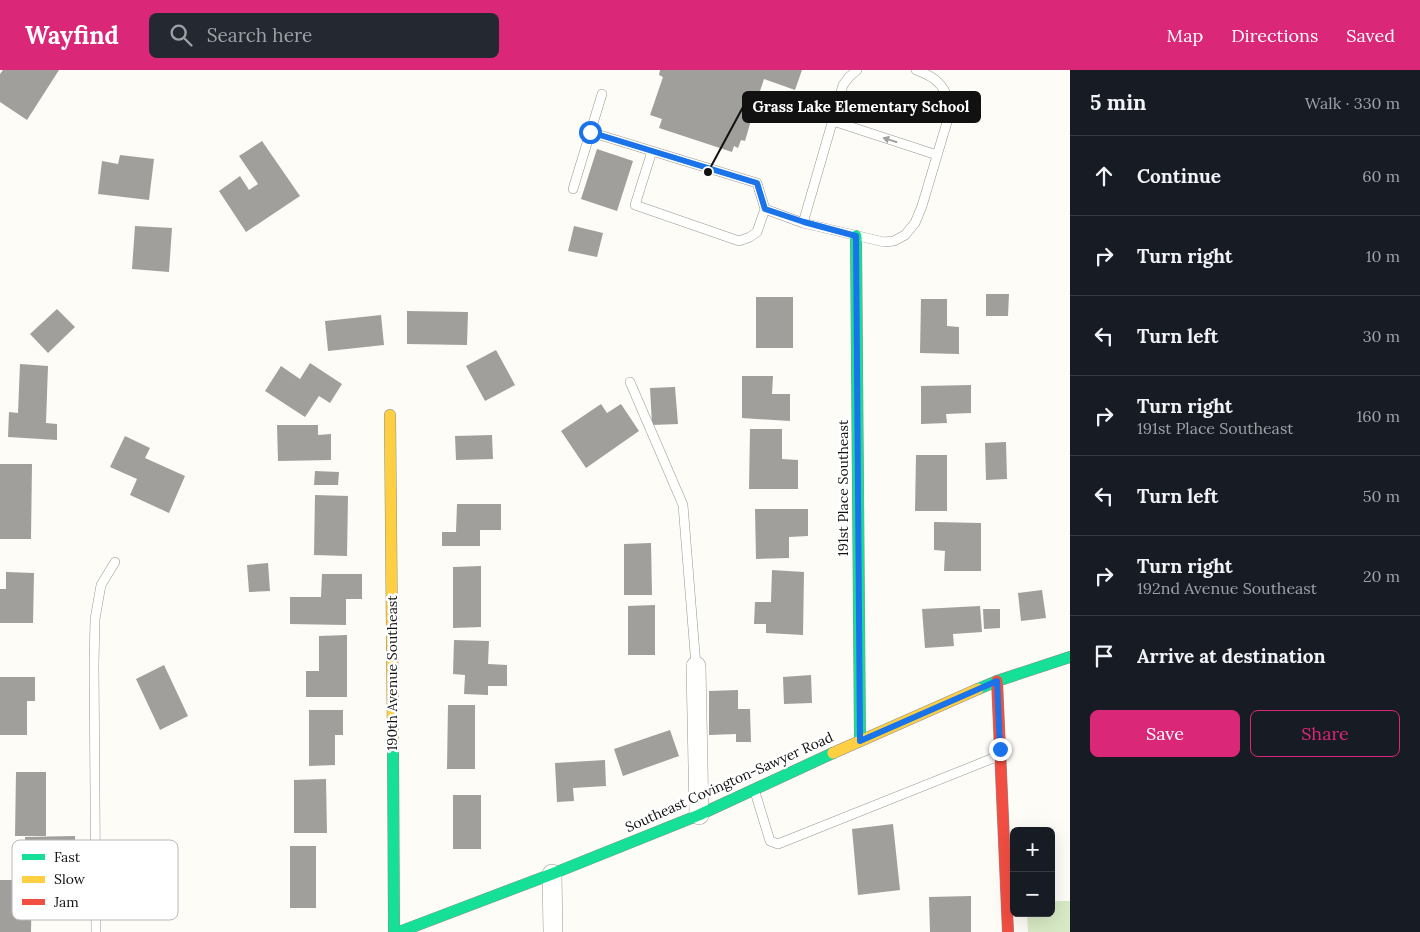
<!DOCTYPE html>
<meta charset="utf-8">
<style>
body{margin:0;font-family:Lora,serif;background:#242831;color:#f1f3f6}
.controls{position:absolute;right:15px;bottom:15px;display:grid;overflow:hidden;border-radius:8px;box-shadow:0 5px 20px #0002}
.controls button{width:45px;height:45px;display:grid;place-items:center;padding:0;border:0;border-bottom:1px solid #363941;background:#171b24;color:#f1f3f6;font:25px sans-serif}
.stop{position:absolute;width:15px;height:15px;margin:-11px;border:4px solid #1a73e8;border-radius:50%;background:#fff}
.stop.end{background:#1a73e8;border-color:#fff;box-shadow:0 1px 5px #0008}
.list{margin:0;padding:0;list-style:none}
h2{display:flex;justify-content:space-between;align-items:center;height:65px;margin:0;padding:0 20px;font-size:21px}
h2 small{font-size:16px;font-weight:400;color:#9ea1a6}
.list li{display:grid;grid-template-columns:32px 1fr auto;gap:15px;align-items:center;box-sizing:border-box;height:80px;padding:0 20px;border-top:1px solid #363941}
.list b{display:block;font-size:19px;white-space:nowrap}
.list p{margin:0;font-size:16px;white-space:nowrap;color:#9ea1a6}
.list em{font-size:16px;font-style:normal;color:#9ea1a6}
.actions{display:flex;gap:10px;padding:15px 20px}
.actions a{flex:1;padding:11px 0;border:1px solid #db2777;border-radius:8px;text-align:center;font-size:18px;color:#db2777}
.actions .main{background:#db2777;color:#fff}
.icon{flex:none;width:28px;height:28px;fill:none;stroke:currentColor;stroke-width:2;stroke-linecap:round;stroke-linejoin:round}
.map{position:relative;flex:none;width:1070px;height:862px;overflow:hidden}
header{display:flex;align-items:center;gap:30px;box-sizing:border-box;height:70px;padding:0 25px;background:#db2777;color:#fff}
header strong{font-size:24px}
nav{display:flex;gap:28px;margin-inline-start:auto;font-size:18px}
.search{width:350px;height:45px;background:#242831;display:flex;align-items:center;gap:12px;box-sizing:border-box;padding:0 18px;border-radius:8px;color:#9ea1a6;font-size:19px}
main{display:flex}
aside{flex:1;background:#171b24}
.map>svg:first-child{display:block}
.forest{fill:#d8eac5}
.building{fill:#a19f9c}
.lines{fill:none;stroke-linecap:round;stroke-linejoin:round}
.lane-casing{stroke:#979795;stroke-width:10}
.street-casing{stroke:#979795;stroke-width:20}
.fast-casing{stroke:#8e8d8b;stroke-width:12}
.slow-casing{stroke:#8e8d8b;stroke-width:12}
.jam-casing{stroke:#8e8d8b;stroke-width:12}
.lane{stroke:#fffffe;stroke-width:9}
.street{stroke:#fffffe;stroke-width:19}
.fast{stroke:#16e098;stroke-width:11}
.slow{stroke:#ffcf43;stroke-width:11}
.jam{stroke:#f24e42;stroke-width:11}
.oneway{fill:#a0a09f}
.route{stroke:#1a73e8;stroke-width:6}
.labels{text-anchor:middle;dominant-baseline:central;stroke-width:5;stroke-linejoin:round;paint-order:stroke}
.street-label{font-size:14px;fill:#111;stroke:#fff}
.key{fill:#fff;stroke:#b8b8b8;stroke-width:1}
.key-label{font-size:14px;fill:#111}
.leader{fill:none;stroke:#111;stroke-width:2}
.callout-dot{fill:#111;stroke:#fff;stroke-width:2}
.callout{fill:#111;stroke:#111;stroke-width:2}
.callout-label{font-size:15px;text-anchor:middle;font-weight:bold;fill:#fff}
</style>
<header>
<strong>Wayfind</strong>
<div class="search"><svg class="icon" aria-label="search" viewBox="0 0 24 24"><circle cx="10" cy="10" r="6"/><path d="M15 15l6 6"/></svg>Search here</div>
<nav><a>Map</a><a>Directions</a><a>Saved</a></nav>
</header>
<main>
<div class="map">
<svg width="1070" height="862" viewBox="0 0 1070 862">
<rect width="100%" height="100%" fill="#fdfcf7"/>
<path class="forest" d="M 1051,831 L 1070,831 L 1070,862 L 1028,862 L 1027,843 L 1051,843 Z"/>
<path class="building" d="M 3,0 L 59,0 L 27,50 L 0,32 L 0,4 Z
M 660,0 L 802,0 L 795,20 L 764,9 L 755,36 L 760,38 L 757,47 L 752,47 L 745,71 L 741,70 L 738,78 L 734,76 L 732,82 L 659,58 L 662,49 L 650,45 L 663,7 L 659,5 Z
M 262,71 L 300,126 L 246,162 L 219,121 L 240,106 L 249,120 L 258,114 L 239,86 Z
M 597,79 L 633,91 L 617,141 L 581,129 Z
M 120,85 L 154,89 L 149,130 L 98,124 L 102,91 L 118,94 Z
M 135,156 L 172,158 L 169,202 L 132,199 Z
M 574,156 L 603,163 L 597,187 L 568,181 Z
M 986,224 L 1009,224 L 1008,246 L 986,246 Z
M 756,227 L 793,227 L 793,278 L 756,278 Z
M 921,229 L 947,229 L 947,256 L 959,257 L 959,284 L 920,283 Z
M 57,239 L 75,257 L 48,283 L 30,264 Z
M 407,241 L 468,242 L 467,275 L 407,274 Z
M 381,245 L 384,275 L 328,281 L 325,251 Z
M 496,280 L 515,315 L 485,331 L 466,296 Z
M 310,293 L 342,314 L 330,333 L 319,326 L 305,347 L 265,321 L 281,296 L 300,309 Z
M 20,294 L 48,296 L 46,353 L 57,354 L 57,370 L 8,367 L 9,342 L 18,343 Z
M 742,306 L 773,306 L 772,324 L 790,324 L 790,351 L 742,348 Z
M 971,315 L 971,343 L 946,344 L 947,353 L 921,354 L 921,316 Z
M 675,317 L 678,354 L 652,355 L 650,318 Z
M 601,334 L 607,343 L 621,334 L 639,361 L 586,398 L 561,361 Z
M 277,355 L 318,355 L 318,365 L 331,364 L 331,390 L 278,391 Z
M 750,359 L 782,359 L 782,389 L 798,390 L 798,419 L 749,419 Z
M 492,365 L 493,389 L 456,390 L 455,366 Z
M 125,366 L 150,378 L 145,388 L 185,406 L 169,443 L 130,425 L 137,409 L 110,397 Z
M 1006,372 L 1007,409 L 986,410 L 985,373 Z
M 916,385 L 947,385 L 947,441 L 915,441 Z
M 0,394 L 32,394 L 31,469 L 0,469 Z
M 315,401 L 339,402 L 338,415 L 314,415 Z
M 315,425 L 348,426 L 347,486 L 314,485 Z
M 457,434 L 501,434 L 501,460 L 480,460 L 480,476 L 442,476 L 442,462 L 456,462 Z
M 755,439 L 808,439 L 808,466 L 789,467 L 789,488 L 756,489 Z
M 934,452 L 981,453 L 981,501 L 944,501 L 945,481 L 934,480 Z
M 651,473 L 652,525 L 624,525 L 624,474 Z
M 268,493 L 270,521 L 249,522 L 247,495 Z
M 481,496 L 481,557 L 453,558 L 453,497 Z
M 772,500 L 804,502 L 803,565 L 766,563 L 766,554 L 754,554 L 755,532 L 771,532 Z
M 6,502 L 34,503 L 33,553 L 0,553 L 0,519 L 6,519 Z
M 322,504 L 362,504 L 362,529 L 346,529 L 346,555 L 290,554 L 290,527 L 321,527 Z
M 1042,520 L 1046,548 L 1021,551 L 1018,523 Z
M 655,535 L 655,585 L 628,585 L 628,536 Z
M 980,536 L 982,562 L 953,564 L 954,576 L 925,578 L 922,539 Z
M 983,539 L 1000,539 L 1000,558 L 984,559 Z
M 347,565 L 347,627 L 306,627 L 306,601 L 319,601 L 319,566 Z
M 454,570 L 489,571 L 488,594 L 507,595 L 507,616 L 488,616 L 488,625 L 464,624 L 465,605 L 453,604 Z
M 164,595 L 188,646 L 160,660 L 136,609 Z
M 811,605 L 812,633 L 784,634 L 783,607 Z
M 0,607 L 35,607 L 35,631 L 27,631 L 27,665 L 0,665 Z
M 738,620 L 738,639 L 750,639 L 751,672 L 736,672 L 736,664 L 709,665 L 709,621 Z
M 448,635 L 475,635 L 475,699 L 447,699 Z
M 309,640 L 343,640 L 343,665 L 335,665 L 335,695 L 309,696 Z
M 670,660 L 679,686 L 623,706 L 614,679 Z
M 605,690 L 606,716 L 573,718 L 574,731 L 557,732 L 555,693 Z
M 16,702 L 46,702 L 46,766 L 15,766 Z
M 326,709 L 327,763 L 294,763 L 294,710 Z
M 453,725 L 481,725 L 481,779 L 453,779 Z
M 893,754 L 900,820 L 858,825 L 852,759 Z
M 75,766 L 75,791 L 26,791 L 25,767 Z
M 290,776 L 316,776 L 316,838 L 290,838 Z
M 0,810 L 32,810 L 31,862 L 0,862 Z
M 971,826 L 971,862 L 930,862 L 929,827 Z"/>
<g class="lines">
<defs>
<path id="lane" d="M 833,51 L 937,85
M 590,62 L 652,81
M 652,81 L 757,113 L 765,139 L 757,162 L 750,167 L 739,171 L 635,135 Z
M 573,119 L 602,24
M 765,139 L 803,153 L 884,172 L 894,171 L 905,165 L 915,153 L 922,136 L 950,42 C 949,19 937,7 916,0
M 803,153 L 843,15 L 849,7 L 857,0
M 630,312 L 683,435 L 696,596
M 755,722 L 770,771 L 778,774 L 996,687
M 96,862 L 94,594 L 95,549 L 101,515 L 115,492"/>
<path id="street" d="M 696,596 L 699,745
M 552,804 L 553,862"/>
<path id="fast" d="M 856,166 L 860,671
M 978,619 L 997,611 L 1070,587
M 393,675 L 394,862
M 399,862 L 552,804 L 699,745 L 833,683"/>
<path id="slow" d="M 390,345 L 393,675
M 833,683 L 978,619"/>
<path id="jam" d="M 997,611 L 1008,862"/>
</defs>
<use href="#lane" class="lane-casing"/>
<use href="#street" class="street-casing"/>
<use href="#fast" class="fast-casing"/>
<use href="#slow" class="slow-casing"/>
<use href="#jam" class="jam-casing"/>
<use href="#lane" class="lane"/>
<use href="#street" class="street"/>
<use href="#fast" class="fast"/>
<use href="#slow" class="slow"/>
<use href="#jam" class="jam"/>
</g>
<defs><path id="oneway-solid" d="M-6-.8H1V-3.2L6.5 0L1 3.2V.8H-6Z" transform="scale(1.25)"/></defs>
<use class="oneway" href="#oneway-solid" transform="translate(890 70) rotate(-162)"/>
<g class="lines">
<path class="route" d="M 590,62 L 757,113 L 765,139 L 804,152 L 856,166 L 860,671 L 997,611 L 1000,679"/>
</g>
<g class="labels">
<g class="street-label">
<text transform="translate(843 418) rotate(-90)">191st Place Southeast</text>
<text transform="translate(392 603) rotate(-90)">190th Avenue Southeast</text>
<text transform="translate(729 712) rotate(-24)">Southeast Covington-Sawyer Road</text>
</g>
</g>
<rect x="12" y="770" width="166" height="80" rx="8" class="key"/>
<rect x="22" y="784" width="23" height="6" fill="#16e098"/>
<rect x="22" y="806" width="23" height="7" fill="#ffcf43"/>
<rect x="22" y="829" width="23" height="6" fill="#f24e42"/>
<g class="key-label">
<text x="54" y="792">Fast</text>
<text x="54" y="814">Slow</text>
<text x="54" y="837">Jam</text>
</g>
<path class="leader" d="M708 102L743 37"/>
<circle class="callout-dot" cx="708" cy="102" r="5"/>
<rect class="callout" x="743" y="22" width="237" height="30" rx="5"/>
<g class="callout-label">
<text x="861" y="42">Grass Lake Elementary School</text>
</g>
</svg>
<div class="controls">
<button>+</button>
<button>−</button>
</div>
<div class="stop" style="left:590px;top:62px"></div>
<div class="stop end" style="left:1000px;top:679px"></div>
</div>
<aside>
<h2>5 min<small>Walk · 330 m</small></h2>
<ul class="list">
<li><svg class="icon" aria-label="ahead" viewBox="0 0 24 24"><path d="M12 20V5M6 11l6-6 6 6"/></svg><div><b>Continue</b></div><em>60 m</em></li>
<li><svg class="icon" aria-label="right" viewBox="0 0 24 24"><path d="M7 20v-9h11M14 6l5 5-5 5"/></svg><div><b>Turn right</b></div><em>10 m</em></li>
<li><svg class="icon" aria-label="left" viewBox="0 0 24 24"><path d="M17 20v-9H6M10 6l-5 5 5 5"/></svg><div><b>Turn left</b></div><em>30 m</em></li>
<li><svg class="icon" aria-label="right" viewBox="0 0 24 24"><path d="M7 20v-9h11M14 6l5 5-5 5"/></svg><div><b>Turn right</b><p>191st Place Southeast</p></div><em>160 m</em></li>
<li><svg class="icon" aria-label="left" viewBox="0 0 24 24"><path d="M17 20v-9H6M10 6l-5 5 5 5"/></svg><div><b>Turn left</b></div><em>50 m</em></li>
<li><svg class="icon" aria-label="right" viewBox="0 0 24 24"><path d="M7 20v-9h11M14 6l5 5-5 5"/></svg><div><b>Turn right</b><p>192nd Avenue Southeast</p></div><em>20 m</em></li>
<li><svg class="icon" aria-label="arrive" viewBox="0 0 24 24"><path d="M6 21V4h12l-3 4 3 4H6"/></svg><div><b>Arrive at destination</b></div></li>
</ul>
<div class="actions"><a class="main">Save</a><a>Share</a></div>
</aside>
</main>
